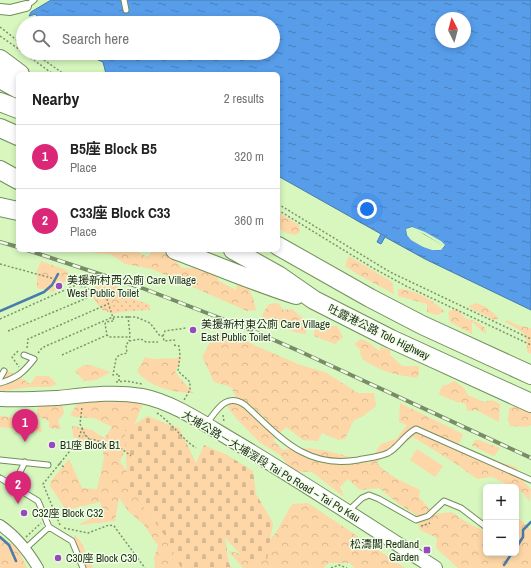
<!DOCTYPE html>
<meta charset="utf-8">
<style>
body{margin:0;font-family:"Archivo Narrow","Noto Sans TC",sans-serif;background:#f2f2f2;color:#222}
.controls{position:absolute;right:12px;bottom:12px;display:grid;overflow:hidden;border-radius:6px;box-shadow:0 2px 6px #0003}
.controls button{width:36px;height:36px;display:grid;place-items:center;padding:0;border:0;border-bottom:1px solid #e0e0e0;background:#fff;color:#222;font:20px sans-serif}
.compass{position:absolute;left:435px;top:12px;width:36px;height:36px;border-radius:50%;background:#fff;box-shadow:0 2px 6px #0003;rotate:354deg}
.you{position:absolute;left:367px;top:209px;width:14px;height:14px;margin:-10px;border:3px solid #fff;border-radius:50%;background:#1a73e8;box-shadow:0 0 0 6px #1a73e833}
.badge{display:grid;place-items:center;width:26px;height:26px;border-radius:50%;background:#db2777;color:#fff;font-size:13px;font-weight:700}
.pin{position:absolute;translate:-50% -33px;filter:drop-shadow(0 1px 2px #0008)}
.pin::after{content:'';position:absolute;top:21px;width:14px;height:12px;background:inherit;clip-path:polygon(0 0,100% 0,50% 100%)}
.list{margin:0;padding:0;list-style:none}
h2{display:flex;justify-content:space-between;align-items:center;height:52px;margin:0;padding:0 16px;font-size:17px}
h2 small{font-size:13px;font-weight:400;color:#767676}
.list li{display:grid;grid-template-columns:26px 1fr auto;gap:12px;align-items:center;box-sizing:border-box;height:64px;padding:0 16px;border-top:1px solid #e0e0e0}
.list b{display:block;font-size:15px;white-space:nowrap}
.list p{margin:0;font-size:13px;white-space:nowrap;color:#767676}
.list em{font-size:13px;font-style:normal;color:#767676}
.icon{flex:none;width:22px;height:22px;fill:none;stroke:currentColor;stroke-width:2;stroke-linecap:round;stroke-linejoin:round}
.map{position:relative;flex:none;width:531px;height:568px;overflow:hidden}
.search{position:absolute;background:#fff;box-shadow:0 2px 6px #0003;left:16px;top:16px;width:264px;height:44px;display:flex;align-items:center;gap:10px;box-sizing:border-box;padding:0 14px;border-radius:22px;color:#767676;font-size:15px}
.panel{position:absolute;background:#fff;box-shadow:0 2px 6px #0003;left:16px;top:72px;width:264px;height:180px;border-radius:6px}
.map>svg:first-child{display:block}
.grass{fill:#fdd7a7}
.forest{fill:url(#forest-crowns)}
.cemetery{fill:url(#cemetery-stones)}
.park{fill:url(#park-dots)}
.water{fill:url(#water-ripples);stroke:#477cab;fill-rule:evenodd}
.pier{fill:#d7f7bf;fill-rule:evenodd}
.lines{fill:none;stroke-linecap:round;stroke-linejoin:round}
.stream{stroke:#477cab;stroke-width:2.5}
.service-casing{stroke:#728f5b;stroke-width:7}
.minor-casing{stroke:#728f5b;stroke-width:12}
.secondary-casing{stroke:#728f5b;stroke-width:16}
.motorway-casing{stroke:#728f5b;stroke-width:20}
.path{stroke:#7d936c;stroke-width:1.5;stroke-dasharray:2 2;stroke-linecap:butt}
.service{stroke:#fff;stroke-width:5}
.minor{stroke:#fff;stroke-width:10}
.secondary{stroke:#fff;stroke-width:14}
.motorway{stroke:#fff;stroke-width:18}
.rail-casing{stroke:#778c67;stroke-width:4}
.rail{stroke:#f0fee7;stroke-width:2.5;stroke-dasharray:8;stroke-linecap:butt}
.poi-dot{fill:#964bbd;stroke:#f0fee7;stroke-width:1.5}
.labels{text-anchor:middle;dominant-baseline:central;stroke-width:3;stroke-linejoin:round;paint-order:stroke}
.poi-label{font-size:11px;fill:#222e19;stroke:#f0fee7;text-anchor:start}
.street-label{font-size:11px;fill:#222e19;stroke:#f0fee7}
</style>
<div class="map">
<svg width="531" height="568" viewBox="0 0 531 568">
<defs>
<pattern id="forest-crowns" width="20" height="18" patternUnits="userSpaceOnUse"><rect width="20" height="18" fill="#fdd7a7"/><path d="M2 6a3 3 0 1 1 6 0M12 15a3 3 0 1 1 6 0" fill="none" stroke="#d9b98f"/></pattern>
<pattern id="cemetery-stones" width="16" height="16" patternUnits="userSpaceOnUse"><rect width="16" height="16" fill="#fdd7a7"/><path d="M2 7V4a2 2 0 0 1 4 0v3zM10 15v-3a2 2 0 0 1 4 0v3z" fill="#d9b98f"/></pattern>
<pattern id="park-dots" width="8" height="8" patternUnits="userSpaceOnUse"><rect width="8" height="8" fill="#fdd7a7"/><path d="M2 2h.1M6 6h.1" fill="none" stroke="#d9b98f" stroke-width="1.8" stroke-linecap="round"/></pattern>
<pattern id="water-ripples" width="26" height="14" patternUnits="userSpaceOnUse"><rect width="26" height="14" fill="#579dea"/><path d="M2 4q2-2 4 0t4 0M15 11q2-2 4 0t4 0" fill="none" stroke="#4880bd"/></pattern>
</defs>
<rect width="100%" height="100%" fill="#d7f7bf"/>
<path class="grass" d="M 417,449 L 443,466 L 435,477 L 410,460 Z"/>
<path class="forest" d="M 278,212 L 299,225 L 300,232 L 295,235 L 286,233 L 278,228 Z
M 93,250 L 139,250 L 139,253 L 148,257 L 152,250 C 165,250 174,258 182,268 L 198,268 L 213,271 L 219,281 L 236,290 L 238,280 C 251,289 253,295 256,310 L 247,311 L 152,269 L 125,264 L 110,254 L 94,253 Z
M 349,256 L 392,282 L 394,294 L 357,274 L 345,266 Z
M 41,261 L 66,270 L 70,277 L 53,292 L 37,288 L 37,271 Z
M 107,282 L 117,286 L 120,292 L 130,303 L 113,314 L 102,310 L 91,295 L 95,285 Z
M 398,289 C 412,288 435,301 445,312 L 436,315 L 427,312 L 427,304 L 398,296 Z
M 278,303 L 283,310 L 292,309 L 306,321 L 306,334 C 301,333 296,333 292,331 C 282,327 273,317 262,319 L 263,313 L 269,304 Z
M 477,303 L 486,307 L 499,318 L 494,320 L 474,310 L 468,306 Z
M 456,308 L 465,318 L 477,322 L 485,328 L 486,334 C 480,331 478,326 472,322 L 472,334 L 450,322 L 448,312 Z
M 507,320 L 517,325 L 531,328 L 531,354 L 527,352 C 529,333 520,330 505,322 Z
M 330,326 L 337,326 L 343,337 L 335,344 L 314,336 L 315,327 L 323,328 Z
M 216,332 L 236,337 L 300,365 L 325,372 L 358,393 L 374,393 L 376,406 L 362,417 L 354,420 L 345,439 L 338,440 L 322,433 L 318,441 L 303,440 L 286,427 L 273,440 L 283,450 C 313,444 341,454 369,463 L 381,444 L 396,439 L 407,425 L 399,422 L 400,403 L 463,434 L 457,449 L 516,467 L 525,483 L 531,489 L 530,502 L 521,491 L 516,489 L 516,487 L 512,487 L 492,477 L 477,479 L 453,462 L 413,437 L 402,445 L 392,446 L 377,463 C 388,476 404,482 420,490 L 419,497 L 434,514 L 452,512 L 466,522 L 486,532 L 486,553 L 516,553 L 516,520 L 520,519 L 531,530 L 531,568 L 458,568 L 436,548 L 437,538 L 420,530 L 415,514 L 400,505 L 379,488 L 360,490 L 348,479 L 340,487 L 344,497 L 312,472 L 292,471 L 280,455 L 259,442 L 236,418 L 226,405 L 230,403 L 239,404 L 231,387 L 214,382 L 202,357 Z
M 361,339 C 369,341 373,347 380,351 L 380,347 L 390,350 L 390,355 L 402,366 L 419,366 L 419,374 L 416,378 C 393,374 382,372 362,359 L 359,348 L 354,344 Z
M 145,357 L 153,359 L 182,358 L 175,372 L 193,393 C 174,393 149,387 137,371 Z
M 84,365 L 90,365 L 111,372 L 96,380 L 84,381 L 75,371 Z
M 0,370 C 9,370 22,377 28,383 L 31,383 L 36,376 L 49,376 L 57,384 L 50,387 L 29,387 L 3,391 L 0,390 Z
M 453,381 L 456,382 L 464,388 L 468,395 L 484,402 L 492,400 L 500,404 L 499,422 L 476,410 L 467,411 L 466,404 L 457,402 L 440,395 L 439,392 L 443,385 L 447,385 Z
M 126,391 L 144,400 L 120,462 L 163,519 L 193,568 L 155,568 L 154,558 L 158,546 L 144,525 L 129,512 L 119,498 L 115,521 L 78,525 L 103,512 L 100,502 L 66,510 L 50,486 L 51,481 L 69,459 L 82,488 L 97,489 L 104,458 L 102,447 L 82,443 L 73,436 L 72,426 L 92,430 L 104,438 L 112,427 L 94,418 L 75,417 L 70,415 L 79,401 Z
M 62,404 L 64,413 L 58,421 L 61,429 L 49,428 L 49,421 L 36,416 L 39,405 Z
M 520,405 L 531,409 L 531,425 L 528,427 L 510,426 L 508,420 L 509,408 Z
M 0,416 L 39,420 L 42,432 L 0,427 Z
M 475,440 L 479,440 L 500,448 L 494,456 L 472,446 Z
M 308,503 L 405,568 L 354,568 L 350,563 L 328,563 L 324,568 L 243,568 L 228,551 L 257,557 L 277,531 L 292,504 Z
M 75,535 L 81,542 L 93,568 L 81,568 L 72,544 Z
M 0,537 L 17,547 L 27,568 L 0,568 Z"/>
<path class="cemetery" d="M 148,416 L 164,423 L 179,428 L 196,463 L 204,445 L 227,455 L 253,471 L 256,494 L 273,523 L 267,560 L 247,561 L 225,538 L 229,564 L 232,568 L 181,568 L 168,540 L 127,484 L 125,430 Z"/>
<path class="park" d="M 124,295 L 150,305 L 150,310 L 129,311 L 115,313 L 113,305 Z"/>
<path class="water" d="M 51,0 L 531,0 L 531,310 L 425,259 L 385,237 L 381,244 L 377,242 L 381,234 L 278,176 L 278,74 L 106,74 L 103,62 L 89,56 L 89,53 L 273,53 L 273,23 L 35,23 L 35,22 L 37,19 L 36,14 L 29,16 L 31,12 ZM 441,18 L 465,18 L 465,42 L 441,42 ZM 412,227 L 445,246 L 440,250 L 423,247 L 407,235 L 406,229 Z"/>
<path class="pier" d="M 412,227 L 425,232 L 441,241 L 445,245 L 441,250 L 432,250 L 423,247 L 411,240 L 407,235 L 406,229 ZM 412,229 L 424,234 L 442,245 L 440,248 L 432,248 L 424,245 L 412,238 L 409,230 Z"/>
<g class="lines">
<path class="stream" d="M 0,311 L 44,292 L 52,285 L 58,274
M 0,537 L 9,545 L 16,561
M 516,548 L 523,537 L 523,530 L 531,522
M 504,565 L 512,553"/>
<defs>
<path id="service" d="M 124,0 L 126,10
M 26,6 L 34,0
M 0,378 L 4,371
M 0,383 C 17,378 23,373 34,359 L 24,355
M 207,423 C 217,410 226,392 245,405 C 280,437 305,469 358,460 C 368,458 379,457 388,453 C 399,447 404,435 416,429 L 425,433 L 531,480
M 0,460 L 48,465
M 0,478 L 38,501 L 49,527 L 72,541 L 83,568
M 13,486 L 25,462
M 348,511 L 362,498 L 369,495 L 379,499 L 416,520 L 428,516 L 444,501 L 461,508 L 486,527
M 25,549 L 49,527"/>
<path id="minor" d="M 0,9 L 10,10 L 26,6
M 0,525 C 16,536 28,551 38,568"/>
<path id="secondary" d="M 0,399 C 19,400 38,399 58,398 C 86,395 114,391 142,396 C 174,402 209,427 237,443 C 304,483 369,526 435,568"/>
<path id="motorway" d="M 0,59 L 20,74
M 0,79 L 18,89
M 0,102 L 18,109
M 0,128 L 18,136
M 0,170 L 18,180
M 0,207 L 18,211
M 278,246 L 370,298 L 422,325 L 531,375
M 175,250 C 216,265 255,282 296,295
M 233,250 L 278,275 L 314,300 L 391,339 L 531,403"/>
</defs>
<use href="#service" class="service-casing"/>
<use href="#minor" class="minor-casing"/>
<use href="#secondary" class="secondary-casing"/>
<use href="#motorway" class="motorway-casing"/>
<path class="path" d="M 0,27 L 23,45
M 0,36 L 23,52
M 24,53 L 53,74
M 34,53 L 64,74
M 278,204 L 390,272 L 531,339
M 278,210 L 373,268 L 406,286 L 531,345
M 0,264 L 55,279
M 128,316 L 130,335 L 129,341
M 0,319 L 76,285 L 87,288 L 94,292 L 105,293 L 114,321 L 106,322 L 105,324 L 107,335 L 109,337 L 130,337
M 8,331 L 87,298 L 94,292
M 163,336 L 165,331 L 186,328
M 174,345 L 179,346 L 180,355 L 178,371 L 190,382 L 190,390 L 184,400
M 27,348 L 28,339 L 108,304
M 18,351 L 12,357 L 19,367
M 38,353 L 42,348 L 46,346 L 113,317 L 136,317 L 150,323 L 160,336 L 163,336 L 164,341 L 175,340
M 62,355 L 107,335
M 119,381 L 119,374 L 113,375 L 116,359 L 119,355 L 127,353 L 126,345 L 129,341 L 141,339 L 146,342 L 158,342
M 116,382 L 126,381 L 142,384
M 157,413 C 171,422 181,438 196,448
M 223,415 L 224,422
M 82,428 L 85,435 L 97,447
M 90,440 L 92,439 L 122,449 L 131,456
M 59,463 L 65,468
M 60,525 L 43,484 L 78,441 L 82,428 L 80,424 L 82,407
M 421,526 L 430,523
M 64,528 L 88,533 L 109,525 L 114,526 L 145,568
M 26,537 L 41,523
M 331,568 L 339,565 L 347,568"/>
<use href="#service" class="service"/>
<use href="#minor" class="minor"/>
<use href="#secondary" class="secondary"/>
<use href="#motorway" class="motorway"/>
<defs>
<path id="rail" d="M 0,242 L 18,247
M 27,250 L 142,288 L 251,330 L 299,351 L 531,458"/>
</defs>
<use href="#rail" class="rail-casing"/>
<use href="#rail" class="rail"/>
</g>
<g class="poi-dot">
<circle cx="59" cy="286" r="4"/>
<circle cx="193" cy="330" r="4"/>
<circle cx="52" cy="445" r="4"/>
<circle cx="24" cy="513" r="4"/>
<rect x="423" y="546" width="8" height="8" rx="2"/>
<circle cx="58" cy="558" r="4"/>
</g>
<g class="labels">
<g class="poi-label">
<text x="67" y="280">美援新村西公廁 Care Village<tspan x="67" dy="13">West Public Toilet</tspan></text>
<text x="201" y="324">美援新村東公廁 Care Village<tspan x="201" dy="13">East Public Toilet</tspan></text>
<text x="60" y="445">B1座 Block B1</text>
<text x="32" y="513">C32座 Block C32</text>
<text x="419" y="544" text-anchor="end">松濤閣 Redland<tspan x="419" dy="13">Garden</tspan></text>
<text x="66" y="558">C30座 Block C30</text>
</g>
<g class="street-label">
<text transform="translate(379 332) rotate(26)">吐露港公路 Tolo Highway</text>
<text transform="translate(271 466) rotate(31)">大埔公路－大埔滘段 Tai Po Road – Tai Po Kau</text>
</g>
</g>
</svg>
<div class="controls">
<button>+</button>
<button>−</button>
</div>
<svg class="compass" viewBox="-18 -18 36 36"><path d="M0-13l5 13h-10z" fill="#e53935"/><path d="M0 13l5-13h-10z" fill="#767676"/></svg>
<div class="you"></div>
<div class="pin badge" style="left:25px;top:442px">1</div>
<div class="pin badge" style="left:18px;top:504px">2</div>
<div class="search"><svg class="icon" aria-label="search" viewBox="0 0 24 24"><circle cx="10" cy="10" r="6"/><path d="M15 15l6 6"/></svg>Search here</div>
<section class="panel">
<h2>Nearby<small>2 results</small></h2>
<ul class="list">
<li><span class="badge">1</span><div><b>B5座 Block B5</b><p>Place</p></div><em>320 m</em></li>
<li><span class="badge">2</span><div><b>C33座 Block C33</b><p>Place</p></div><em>360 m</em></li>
</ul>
</section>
</div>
